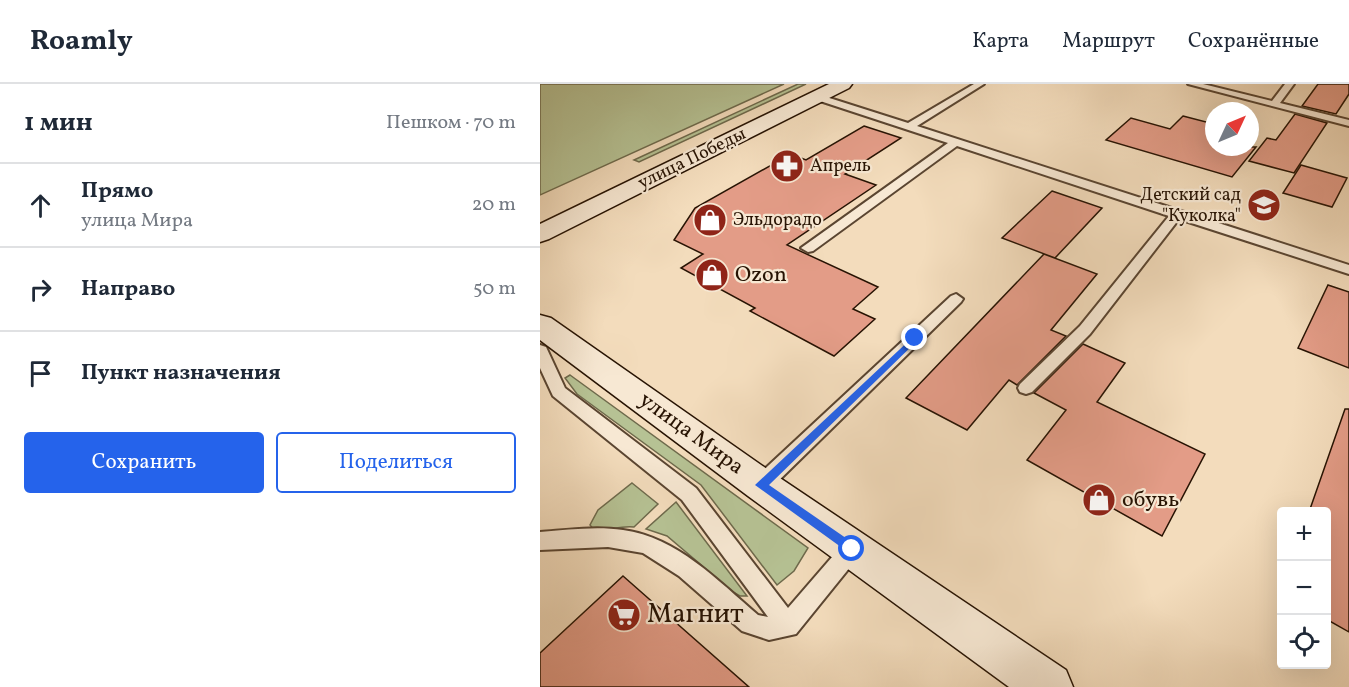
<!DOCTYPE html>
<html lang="ru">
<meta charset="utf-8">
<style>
body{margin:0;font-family:Vollkorn,serif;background:#f6f6f7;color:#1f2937}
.controls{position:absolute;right:18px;bottom:18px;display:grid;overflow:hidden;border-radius:6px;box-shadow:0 6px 24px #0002}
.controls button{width:54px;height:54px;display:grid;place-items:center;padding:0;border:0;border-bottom:2px solid #e0e1e3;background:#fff;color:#1f2937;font:30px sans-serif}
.compass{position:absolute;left:665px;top:18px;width:54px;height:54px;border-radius:50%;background:#fff;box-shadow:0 6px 24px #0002;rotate:46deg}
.stop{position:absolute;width:18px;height:18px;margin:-14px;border:4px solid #2563eb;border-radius:50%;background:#fff}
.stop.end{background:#2563eb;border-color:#fff;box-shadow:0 2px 6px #0008}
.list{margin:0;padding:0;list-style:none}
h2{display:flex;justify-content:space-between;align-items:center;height:78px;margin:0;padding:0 24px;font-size:26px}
h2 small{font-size:20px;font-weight:400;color:#747a83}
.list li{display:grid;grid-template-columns:39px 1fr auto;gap:18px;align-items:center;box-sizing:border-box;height:84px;padding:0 24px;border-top:2px solid #e0e1e3}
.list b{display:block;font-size:22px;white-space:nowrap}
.list p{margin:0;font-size:20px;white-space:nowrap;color:#747a83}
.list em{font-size:20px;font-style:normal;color:#747a83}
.actions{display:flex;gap:12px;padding:18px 24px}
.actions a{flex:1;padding:14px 0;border:2px solid #2563eb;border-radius:6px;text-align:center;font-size:21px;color:#2563eb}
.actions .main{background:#2563eb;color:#fff}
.icon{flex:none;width:33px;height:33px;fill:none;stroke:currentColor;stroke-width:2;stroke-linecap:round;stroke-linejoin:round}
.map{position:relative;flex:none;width:809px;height:603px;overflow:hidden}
header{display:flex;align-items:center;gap:36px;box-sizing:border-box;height:84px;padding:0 30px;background:#fff;border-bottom:2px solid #e0e1e3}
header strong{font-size:28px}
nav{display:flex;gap:33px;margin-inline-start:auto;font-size:21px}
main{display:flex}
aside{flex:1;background:#fff}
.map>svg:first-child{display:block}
.green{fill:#b6c294;stroke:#6e6a4c;stroke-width:1.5}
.building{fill:#e39c87;stroke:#271303;stroke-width:1.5}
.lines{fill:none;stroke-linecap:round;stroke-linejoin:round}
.service-casing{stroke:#5a4531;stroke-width:4}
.secondary-casing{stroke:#271303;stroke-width:3}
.service{fill:#f7e8d3;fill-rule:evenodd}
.secondary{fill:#f7e8d3;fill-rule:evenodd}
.route{fill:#2563eb}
.labels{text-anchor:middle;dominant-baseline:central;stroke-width:4.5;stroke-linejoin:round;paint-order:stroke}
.far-street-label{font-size:18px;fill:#271303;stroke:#f7e8d3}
.far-poi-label{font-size:18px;fill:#271303;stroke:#f7e8d3;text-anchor:start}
.poi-label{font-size:22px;fill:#271303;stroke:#f7e8d3;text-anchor:start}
.street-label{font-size:22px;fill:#271303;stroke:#f7e8d3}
.near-poi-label{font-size:27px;fill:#271303;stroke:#f7e8d3;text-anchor:start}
</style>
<header>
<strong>Roamly</strong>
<nav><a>Карта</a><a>Маршрут</a><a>Сохранённые</a></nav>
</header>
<main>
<aside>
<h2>1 мин<small>Пешком · 70 m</small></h2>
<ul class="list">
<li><svg class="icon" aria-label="ahead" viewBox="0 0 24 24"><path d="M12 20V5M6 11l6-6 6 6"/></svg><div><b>Прямо</b><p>улица Мира</p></div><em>20 m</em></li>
<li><svg class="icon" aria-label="right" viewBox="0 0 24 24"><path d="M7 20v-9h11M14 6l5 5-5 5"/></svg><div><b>Направо</b></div><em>50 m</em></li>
<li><svg class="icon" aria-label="arrive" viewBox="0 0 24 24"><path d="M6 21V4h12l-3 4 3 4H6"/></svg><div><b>Пункт назначения</b></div></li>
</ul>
<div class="actions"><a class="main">Сохранить</a><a>Поделиться</a></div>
</aside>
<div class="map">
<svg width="809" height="603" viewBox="0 0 809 603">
<rect width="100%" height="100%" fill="#f3dcbc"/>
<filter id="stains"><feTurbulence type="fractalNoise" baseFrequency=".00333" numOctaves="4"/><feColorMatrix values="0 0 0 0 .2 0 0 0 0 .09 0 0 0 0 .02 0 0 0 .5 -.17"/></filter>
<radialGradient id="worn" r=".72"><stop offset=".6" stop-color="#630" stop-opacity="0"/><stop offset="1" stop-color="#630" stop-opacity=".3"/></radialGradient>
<path class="green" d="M 0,0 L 244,0 L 0,111 Z
M 258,0 L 266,0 L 99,78 L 94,76 Z
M 30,291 L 268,464 L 254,487 L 237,501 L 161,401 L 37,310 L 25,294 Z
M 92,399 L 118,420 L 94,443 C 80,441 67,448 54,446 L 50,441 L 58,426 Z
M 136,418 L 207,512 L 200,512 L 193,508 L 127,452 L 106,445 Z"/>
<path class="building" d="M 778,0 L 809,0 L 809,10 L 796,30 L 762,22 Z
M 755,30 L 787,39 L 754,89 L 709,77 L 727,54 L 736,56 Z
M 643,32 L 674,40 L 674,63 L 716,63 L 692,93 L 566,56 L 591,34 L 630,45 Z
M 324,42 L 361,54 L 305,90 L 336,101 L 247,161 L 338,203 L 313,225 L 335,235 L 294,272 L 210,227 L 215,224 L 141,184 L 163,170 L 134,156 L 155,124 L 251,70 L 266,76 Z
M 761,81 L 807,94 L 792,123 L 743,109 Z
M 512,107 L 562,124 L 515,174 L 462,154 Z
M 504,170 L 557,190 L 511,246 L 526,252 L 477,301 L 469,296 L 427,346 L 366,314 Z
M 788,201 L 809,208 L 809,284 L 758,264 Z
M 543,260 L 585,279 L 557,318 L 665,370 L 622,452 L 487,376 L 526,326 L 494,309 Z
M 805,325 L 809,325 L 809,548 L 786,535 L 786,428 L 769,428 Z
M 83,492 L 209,603 L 0,603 L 0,569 Z"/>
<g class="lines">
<defs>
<path id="service" d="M 434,0 L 444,0 L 377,42 L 809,181 L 809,190 L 639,135 L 550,250 L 492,308 L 486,310 L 480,308 L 478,304 L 480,300 L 540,242 L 629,132 L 417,62 L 273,167 L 268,168 L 261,164 L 408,59 L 274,15 L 274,11 L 280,11 L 368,39 Z
M 648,0 L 663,0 L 732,17 L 745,0 L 754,0 L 740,19 L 809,36 L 809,42 Z
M 416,210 L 423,215 L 421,218 L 228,407 L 221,409 L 214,407 L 212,401 L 214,395 L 411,212 Z
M 0,261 L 6,263 L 25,304 L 156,404 L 248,524 L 305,458 L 312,455 L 319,458 L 322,465 L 319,472 L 256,550 L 229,556 L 202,547 L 139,492 L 103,469 L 68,463 L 0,466 L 0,448 C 27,446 56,442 83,446 C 137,453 178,497 218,531 L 228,533 L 142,416 L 13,312 L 0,284 Z"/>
<path id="secondary" d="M 289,0 L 312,0 L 309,4 L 9,155 L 0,158 L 0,140 Z
M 0,231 L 11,234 L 234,390 L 526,586 L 533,603 L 469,603 L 208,412 L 0,256 Z"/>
</defs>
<use href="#service" class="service-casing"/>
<use href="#secondary" class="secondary-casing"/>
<use href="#service" class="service"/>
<use href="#secondary" class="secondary"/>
</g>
<path class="route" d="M 375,251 L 378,252 L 378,256 L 229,401 L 316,461 L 316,469 L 312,471 L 215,401 Z"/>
<defs>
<symbol id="pharmacy-disc" viewBox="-11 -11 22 22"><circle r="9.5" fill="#8f2418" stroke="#f7e8d3"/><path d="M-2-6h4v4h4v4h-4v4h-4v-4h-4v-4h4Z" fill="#fff"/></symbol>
<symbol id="school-disc" viewBox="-11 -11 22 22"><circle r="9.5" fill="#8f2418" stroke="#f7e8d3"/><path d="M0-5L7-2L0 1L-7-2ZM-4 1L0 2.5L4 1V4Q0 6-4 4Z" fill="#fff"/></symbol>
<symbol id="shop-disc" viewBox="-11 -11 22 22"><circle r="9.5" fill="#8f2418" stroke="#f7e8d3"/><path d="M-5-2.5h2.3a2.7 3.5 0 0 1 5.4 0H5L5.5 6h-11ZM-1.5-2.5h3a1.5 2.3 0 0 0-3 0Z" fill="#fff"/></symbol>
<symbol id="supermarket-disc" viewBox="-11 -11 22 22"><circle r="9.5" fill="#8f2418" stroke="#f7e8d3"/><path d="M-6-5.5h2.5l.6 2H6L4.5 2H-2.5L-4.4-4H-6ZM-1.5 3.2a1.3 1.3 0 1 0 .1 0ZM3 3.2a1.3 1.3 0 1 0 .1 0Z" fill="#fff"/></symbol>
</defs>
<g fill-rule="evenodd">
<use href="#pharmacy-disc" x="228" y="63" width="38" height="38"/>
<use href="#school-disc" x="705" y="102" width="38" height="38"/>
<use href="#shop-disc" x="151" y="117" width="38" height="38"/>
<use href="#shop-disc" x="153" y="172" width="38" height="38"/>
<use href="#shop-disc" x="540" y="397" width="38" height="38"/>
<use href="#supermarket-disc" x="65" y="512" width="38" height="38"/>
</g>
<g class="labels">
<g class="far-street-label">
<text transform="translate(152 75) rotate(-26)">улица Победы</text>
</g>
<g class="far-poi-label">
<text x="270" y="82">Апрель</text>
<text x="701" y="111" text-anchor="end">Детский сад<tspan x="701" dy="21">"Куколка"</tspan></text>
<text x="193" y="136">Эльдорадо</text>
</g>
<g class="poi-label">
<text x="195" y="191">Ozon</text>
<text x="582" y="416">обувь</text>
</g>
<g class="street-label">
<text transform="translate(151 350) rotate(36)">улица Мира</text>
</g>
<g class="near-poi-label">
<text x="107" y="531">Магнит</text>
</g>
</g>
<rect width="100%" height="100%" filter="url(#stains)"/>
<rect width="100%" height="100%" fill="url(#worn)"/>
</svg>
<div class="controls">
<button>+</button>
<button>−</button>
<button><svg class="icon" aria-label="locate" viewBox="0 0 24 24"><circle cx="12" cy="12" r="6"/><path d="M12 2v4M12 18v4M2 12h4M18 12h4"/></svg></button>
</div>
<svg class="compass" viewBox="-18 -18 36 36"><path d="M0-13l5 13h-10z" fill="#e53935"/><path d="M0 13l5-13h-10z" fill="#747a83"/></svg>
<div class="stop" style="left:312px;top:465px"></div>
<div class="stop end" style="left:375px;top:254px"></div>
</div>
</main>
